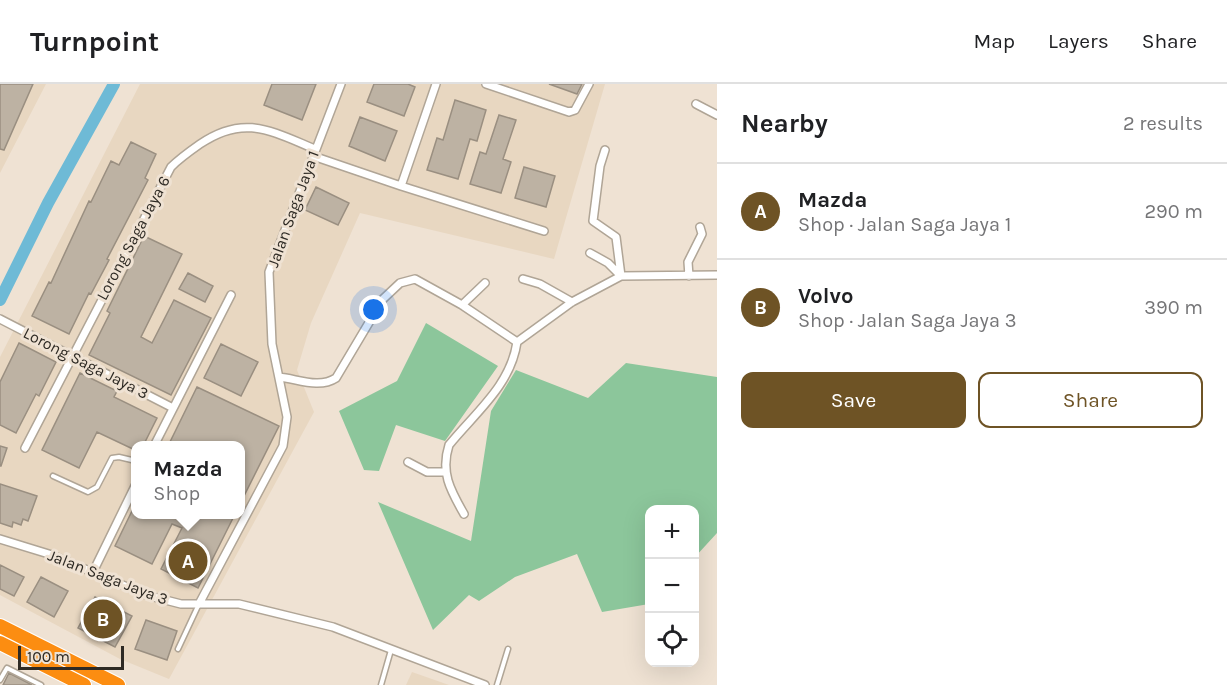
<!DOCTYPE html>
<meta charset="utf-8">
<style>
body{margin:0;font-family:Karla,sans-serif;background:#f6f6f6;color:#202124}
.controls{position:absolute;right:18px;bottom:18px;display:grid;overflow:hidden;border-radius:12px;box-shadow:0 6px 24px #0002}
.controls button{width:54px;height:54px;display:grid;place-items:center;padding:0;border:0;border-bottom:2px solid #e0e0e0;background:#fff;color:#202124;font:30px sans-serif}
.scale{position:absolute;left:18px;bottom:15px;width:106px;box-sizing:border-box;padding-left:6px;border:3px solid #2e2a24;border-top:0;font-size:16px;line-height:21px;white-space:nowrap;color:#2e2a24;-webkit-text-stroke:4px #efe2d3;paint-order:stroke}
.you{position:absolute;left:374px;top:226px;width:21px;height:21px;margin:-15px;border:4px solid #fff;border-radius:50%;background:#1a73e8;box-shadow:0 0 0 9px #1a73e833}
.badge{display:grid;place-items:center;width:39px;height:39px;border-radius:50%;background:#6e5325;color:#fff;font-size:20px;font-weight:700}
.pin{position:absolute;translate:-50% -50%;border:3px solid #fff;box-shadow:0 2px 6px #0006}
.popup{position:absolute;left:131px;top:357px;width:114px;height:78px;box-sizing:border-box;display:grid;place-content:center;border-radius:12px;background:#fff;filter:drop-shadow(0 2px 4px #0005);font-size:20px;white-space:nowrap;color:#757577}
.popup b{font-size:22px;color:#202124}
.popup::after{content:'';position:absolute;left:50%;top:100%;margin-left:-12px;border:12px solid transparent;border-top-color:#fff}
.list{margin:0;padding:0;list-style:none}
h2{display:flex;justify-content:space-between;align-items:center;height:78px;margin:0;padding:0 24px;font-size:26px}
h2 small{font-size:20px;font-weight:400;color:#757577}
.list li{display:grid;grid-template-columns:39px 1fr auto;gap:18px;align-items:center;box-sizing:border-box;height:96px;padding:0 24px;border-top:2px solid #e0e0e0}
.list b{display:block;font-size:22px;white-space:nowrap}
.list p{margin:0;font-size:20px;white-space:nowrap;color:#757577}
.list em{font-size:20px;font-style:normal;color:#757577}
.actions{display:flex;gap:12px;padding:18px 24px}
.actions a{flex:1;padding:14px 0;border:2px solid #6e5325;border-radius:12px;text-align:center;font-size:21px;color:#6e5325}
.actions .main{background:#6e5325;color:#fff}
.icon{flex:none;width:33px;height:33px;fill:none;stroke:currentColor;stroke-width:2;stroke-linecap:round;stroke-linejoin:round}
.map{position:relative;flex:none;width:717px;height:601px;overflow:hidden}
header{display:flex;align-items:center;gap:36px;box-sizing:border-box;height:84px;padding:0 30px;background:#fff;border-bottom:2px solid #e0e0e0}
header strong{font-size:28px}
nav{display:flex;gap:33px;margin-inline-start:auto;font-size:21px}
main{display:flex}
aside{flex:1;background:#fff}
.map>svg:first-child{display:block}
.built{fill:#e8d7c1;fill-rule:evenodd}
.forest{fill:#8cc69b}
.lines{fill:none;stroke-linecap:round;stroke-linejoin:round}
.river{stroke:#6ebad6;stroke-width:12}
.building{fill:#bdb2a3;stroke:#9a8f81;stroke-width:1.5}
.service-casing{stroke:#b0a596;stroke-width:7}
.minor-casing{stroke:#b0a596;stroke-width:10}
.motorway-casing{stroke:#fff;stroke-width:16}
.service{stroke:#fff;stroke-width:4}
.minor{stroke:#fff;stroke-width:7}
.motorway{stroke:#fc8d11;stroke-width:14}
.labels{text-anchor:middle;dominant-baseline:central;stroke-width:6;stroke-linejoin:round;paint-order:stroke}
.street-label{font-size:16px;fill:#2e2a24;stroke:#efe2d3}
</style>
<header>
<strong>Turnpoint</strong>
<nav><a>Map</a><a>Layers</a><a>Share</a></nav>
</header>
<main>
<div class="map">
<svg width="717" height="601" viewBox="0 0 717 601">
<rect width="100%" height="100%" fill="#efe2d3"/>
<path class="built" d="M 0,0 L 46,0 L 0,89 Z
M 140,0 L 605,0 L 554,175 L 360,129 L 311,239 L 297,286 L 314,328 L 169,595 L 120,575 L 0,511 L 0,273 ZM 136,362 L 240,362 L 240,430 L 136,430 Z
M 412,588 L 449,601 L 406,601 Z"/>
<path class="forest" d="M 426,239 L 498,282 L 445,357 L 396,341 L 379,387 L 364,386 L 339,327 L 397,297 Z
M 626,279 L 717,293 L 717,449 L 695,473 L 694,426 L 650,426 L 649,520 L 602,528 L 577,470 L 515,493 L 479,517 L 469,511 L 433,546 L 378,418 L 471,457 L 491,327 L 516,286 L 588,314 Z"/>
<g class="lines">
<path class="river" d="M 0,216 L 48,119 L 114,0"/>
</g>
<path class="building" d="M 0,0 L 33,0 L 4,66 L 0,65 Z
M 272,0 L 316,0 L 302,36 L 264,21 Z
M 374,0 L 408,0 L 415,3 L 404,32 L 367,18 Z
M 549,0 L 582,0 L 577,10 Z
M 455,16 L 486,26 L 477,57 L 470,55 L 458,95 L 427,86 L 437,54 L 443,56 Z
M 499,31 L 516,36 L 503,75 L 511,78 L 501,109 L 470,100 L 480,68 L 486,70 Z
M 360,33 L 397,47 L 385,77 L 349,62 Z
M 131,58 L 156,70 L 145,94 L 148,96 L 107,175 L 109,176 L 91,210 L 89,209 L 69,250 L 32,232 L 49,198 L 51,199 L 89,117 L 91,118 L 111,77 L 119,81 Z
M 524,83 L 555,92 L 546,123 L 515,114 Z
M 316,103 L 349,119 L 338,141 L 305,126 Z
M 144,152 L 182,170 L 141,253 L 152,259 L 174,216 L 211,234 L 171,311 L 89,271 L 110,229 L 107,227 Z
M 188,189 L 213,202 L 205,218 L 179,205 Z
M 19,259 L 56,278 L 39,312 L 36,310 L 16,349 L 0,341 L 0,298 Z
M 221,260 L 258,278 L 241,312 L 204,294 Z
M 80,289 L 117,307 L 114,313 L 157,334 L 143,362 L 135,362 L 135,366 L 97,348 L 79,384 L 42,366 Z
M 197,303 L 279,342 L 240,420 L 240,362 L 168,362 Z
M 0,362 L 7,364 L 1,382 L 0,382 Z
M 0,400 L 37,412 L 28,437 L 23,435 L 21,441 L 13,438 L 12,443 L 0,439 Z
M 132,427 L 135,430 L 235,430 L 198,504 L 161,485 L 182,444 L 172,440 L 152,480 L 115,462 Z
M 0,481 L 24,493 L 14,512 L 0,505 Z
M 41,493 L 68,507 L 54,533 L 27,518 Z
M 95,513 L 132,532 L 115,563 L 78,544 Z
M 146,536 L 177,547 L 167,576 L 135,565 Z
M 9,589 L 32,601 L 3,601 Z"/>
<g class="lines">
<defs>
<path id="service" d="M 53,392 L 88,408 L 97,403 L 112,374 L 119,373 L 136,377
M 178,565 L 199,520
M 0,596 L 7,584 L 41,601
M 381,601 L 391,566
M 497,601 L 508,565"/>
<path id="minor" d="M 486,0 L 569,28 L 575,26 L 589,0
M 696,20 L 717,31
M 605,66 L 600,82 L 593,137 L 616,153 L 621,192
M 313,72 L 401,102 L 544,147
M 401,102 L 436,0
M 590,169 L 608,179 L 621,192
M 689,192 L 688,178 L 702,150 L 700,143
M 523,195 L 540,200 L 572,218
M 462,221 L 485,199
M 0,235 L 173,324
M 279,293 C 298,295 319,305 336,294 L 383,215 L 400,199 L 415,195 L 462,221 L 517,258
M 154,362 L 231,211
M 25,364 L 171,83 C 180,74 190,67 200,60 C 244,30 271,47 315,65
M 408,378 L 427,388 L 446,388
M 464,430 C 451,407 440,389 449,361 C 475,329 511,301 517,258 L 572,218 L 621,192 L 717,191
M 0,455 L 52,471 L 146,511 L 181,520 L 239,520 L 333,543 L 485,601
M 92,490 L 136,400
M 199,520 L 283,362 L 287,333 L 272,260 L 269,188 L 341,0"/>
<path id="motorway" d="M 0,542 L 118,601
M 0,559 L 84,601"/>
</defs>
<use href="#service" class="service-casing"/>
<use href="#minor" class="minor-casing"/>
<use href="#motorway" class="motorway-casing"/>
<use href="#service" class="service"/>
<use href="#minor" class="minor"/>
<use href="#motorway" class="motorway"/>
</g>
<g class="labels">
<g class="street-label">
<text transform="translate(293 125) rotate(-70)">Jalan Saga Jaya 1</text>
<text transform="translate(133 154) rotate(-62)">Lorong Saga Jaya 6</text>
<text transform="translate(86 279) rotate(27)">Lorong Saga Jaya 3</text>
<text transform="translate(108 493) rotate(21)">Jalan Saga Jaya 3</text>
</g>
</g>
</svg>
<div class="controls">
<button>+</button>
<button>−</button>
<button><svg class="icon" aria-label="locate" viewBox="0 0 24 24"><circle cx="12" cy="12" r="6"/><path d="M12 2v4M12 18v4M2 12h4M18 12h4"/></svg></button>
</div>
<div class="scale">100 m</div>
<div class="you"></div>
<div class="pin badge" style="left:188px;top:477px">A</div>
<div class="popup"><b>Mazda</b>Shop</div>
<div class="pin badge" style="left:103px;top:535px">B</div>
</div>
<aside>
<h2>Nearby<small>2 results</small></h2>
<ul class="list">
<li><span class="badge">A</span><div><b>Mazda</b><p>Shop · Jalan Saga Jaya 1</p></div><em>290 m</em></li>
<li><span class="badge">B</span><div><b>Volvo</b><p>Shop · Jalan Saga Jaya 3</p></div><em>390 m</em></li>
</ul>
<div class="actions"><a class="main">Save</a><a>Share</a></div>
</aside>
</main>
